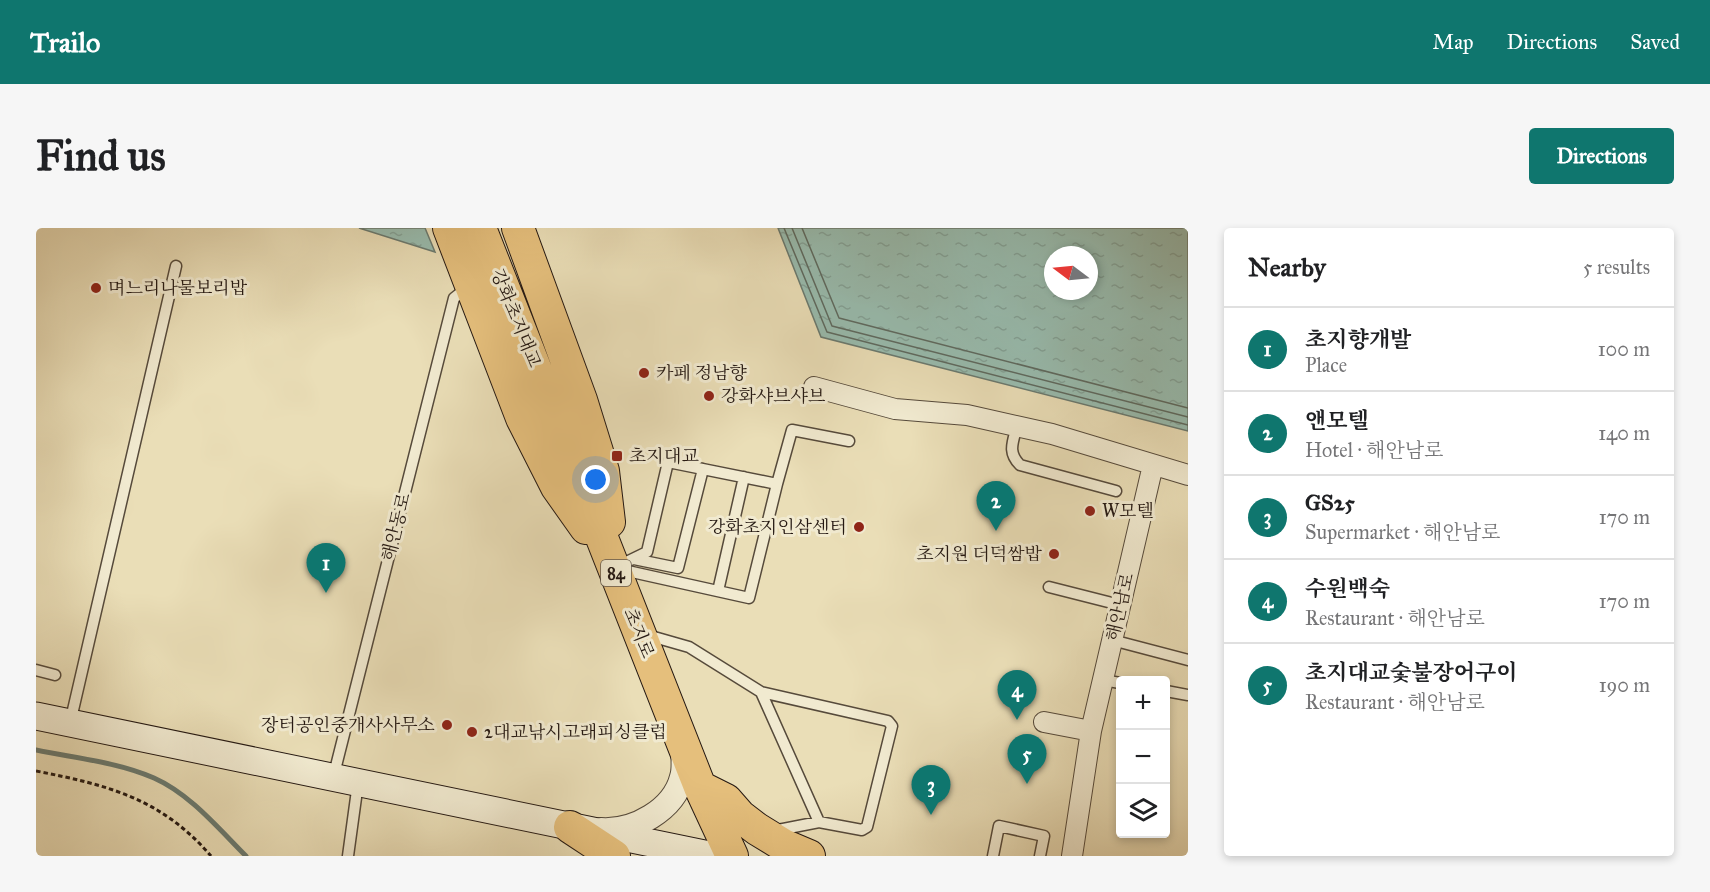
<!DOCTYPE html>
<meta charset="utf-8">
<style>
body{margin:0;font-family:"IM FELL Great Primer","Noto Serif KR",serif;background:#f6f6f6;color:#202124}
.controls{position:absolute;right:18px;bottom:18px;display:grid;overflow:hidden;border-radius:6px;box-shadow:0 3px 9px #0003}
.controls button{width:54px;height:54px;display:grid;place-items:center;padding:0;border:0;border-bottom:2px solid #e0e0e0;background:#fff;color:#202124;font:30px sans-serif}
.compass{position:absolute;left:1008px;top:18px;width:54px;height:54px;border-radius:50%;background:#fff;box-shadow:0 3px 9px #0003;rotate:286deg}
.you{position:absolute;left:560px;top:252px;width:21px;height:21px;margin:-15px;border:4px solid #fff;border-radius:50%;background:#1a73e8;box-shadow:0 0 0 9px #1a73e833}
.badge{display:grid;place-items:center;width:39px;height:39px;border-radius:50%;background:#0f766e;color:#fff;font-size:20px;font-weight:700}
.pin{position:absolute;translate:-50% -50px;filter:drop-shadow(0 2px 3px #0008)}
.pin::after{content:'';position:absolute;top:32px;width:21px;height:18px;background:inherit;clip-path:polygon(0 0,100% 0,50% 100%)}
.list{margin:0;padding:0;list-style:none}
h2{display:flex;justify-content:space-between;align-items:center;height:78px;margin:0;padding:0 24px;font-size:26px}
h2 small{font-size:20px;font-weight:400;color:#757577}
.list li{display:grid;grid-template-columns:39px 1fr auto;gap:18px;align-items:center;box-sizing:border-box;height:84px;padding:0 24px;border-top:2px solid #e0e0e0}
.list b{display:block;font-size:22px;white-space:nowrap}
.list p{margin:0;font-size:20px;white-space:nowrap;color:#757577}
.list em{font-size:20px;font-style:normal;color:#757577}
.icon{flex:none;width:33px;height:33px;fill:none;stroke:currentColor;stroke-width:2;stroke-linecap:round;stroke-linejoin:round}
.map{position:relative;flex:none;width:1152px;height:628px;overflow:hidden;border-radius:6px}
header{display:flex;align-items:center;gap:36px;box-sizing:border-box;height:84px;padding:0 30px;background:#0f766e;color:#fff}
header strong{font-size:28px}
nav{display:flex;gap:33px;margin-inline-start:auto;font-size:21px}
.intro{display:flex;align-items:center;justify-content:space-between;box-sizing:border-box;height:144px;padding:0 36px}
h1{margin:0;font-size:42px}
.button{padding:15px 27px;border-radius:6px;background:#0f766e;color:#fff;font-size:21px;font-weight:700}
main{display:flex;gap:36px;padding:0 36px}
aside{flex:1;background:#fff;border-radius:6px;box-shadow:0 3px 9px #0003}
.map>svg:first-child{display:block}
.water{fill:url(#water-ripples);stroke:#6a7a70;stroke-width:1.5;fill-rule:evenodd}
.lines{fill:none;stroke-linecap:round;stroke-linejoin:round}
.shore{stroke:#5e6a60;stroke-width:1.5}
.stream{stroke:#6a7a70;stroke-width:5}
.service-casing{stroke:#564a3b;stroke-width:13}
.minor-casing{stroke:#564a3b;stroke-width:22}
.tertiary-casing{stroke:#564a3b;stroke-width:26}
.secondary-casing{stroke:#241812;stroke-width:29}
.primary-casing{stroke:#241812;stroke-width:34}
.path{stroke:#241812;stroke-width:3;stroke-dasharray:4.5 3;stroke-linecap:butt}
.service{stroke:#f1ead0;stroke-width:10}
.minor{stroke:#f1ead0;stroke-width:20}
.tertiary{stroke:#f1ead0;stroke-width:24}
.secondary{stroke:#f1ead0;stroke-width:27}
.primary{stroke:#e5bf7c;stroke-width:32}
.poi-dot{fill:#8f2418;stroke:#f1ead0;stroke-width:2}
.labels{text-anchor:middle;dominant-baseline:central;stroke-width:6;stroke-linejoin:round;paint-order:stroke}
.shield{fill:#f1ead0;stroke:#62574b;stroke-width:1.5}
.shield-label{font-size:16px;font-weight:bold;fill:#241812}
.poi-label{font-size:18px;fill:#241812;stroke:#f1ead0;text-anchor:start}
.street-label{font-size:18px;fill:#241812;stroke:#f1ead0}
</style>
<header>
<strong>Trailo</strong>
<nav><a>Map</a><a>Directions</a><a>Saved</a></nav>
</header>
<div class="intro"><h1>Find us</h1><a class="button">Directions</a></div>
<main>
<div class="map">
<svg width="1152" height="628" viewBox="0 0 1152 628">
<defs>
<pattern id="water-ripples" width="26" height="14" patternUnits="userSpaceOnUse" patternTransform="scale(1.5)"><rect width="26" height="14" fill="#98bcaf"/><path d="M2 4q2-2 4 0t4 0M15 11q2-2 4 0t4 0" fill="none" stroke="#83a196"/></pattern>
</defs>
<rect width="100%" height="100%" fill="#eadeb7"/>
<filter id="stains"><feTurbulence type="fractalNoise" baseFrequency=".00333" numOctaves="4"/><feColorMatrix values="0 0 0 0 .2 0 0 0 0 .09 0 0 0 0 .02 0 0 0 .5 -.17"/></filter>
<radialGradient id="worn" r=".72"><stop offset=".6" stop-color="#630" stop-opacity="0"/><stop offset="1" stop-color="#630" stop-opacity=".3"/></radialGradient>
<path class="water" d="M 323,0 L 389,0 L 399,24 Z
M 742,0 L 1152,0 L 1152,203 L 785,109 ZM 1017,27 L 1053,27 L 1053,63 L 1017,63 Z"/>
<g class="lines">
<path class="shore" d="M 748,0 L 791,104 L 1152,197
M 756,0 L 796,98 L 1152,189
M 766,0 L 803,90 L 1152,180"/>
<path class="stream" d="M 0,522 C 39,530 81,534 118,550 C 154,566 182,600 210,628"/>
<defs>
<path id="service" d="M 981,198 C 977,214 971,224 984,237 L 1080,263
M 632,234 L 741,256 L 713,370 L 578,340 L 611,324 Z
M 741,256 L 756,202 L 813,213
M 598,331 L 642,340 L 667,241
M 1013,359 L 1084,377
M 682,363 L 708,249
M 611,407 L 653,419 L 725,464 L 852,493 L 856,498 L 831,599 L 826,602 L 783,594 L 737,603
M 1076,412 L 1152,432
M 0,442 L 19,447
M 1067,452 L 1084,455
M 1130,463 L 1152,467
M 725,464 L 783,594
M 34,495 L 140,38
M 297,550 L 418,70 L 432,59
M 312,628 L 322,555
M 957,628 L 963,598 L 1008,608 L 1004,628"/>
<path id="minor" d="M 778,159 L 859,181 L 931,187 L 1016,206 L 1152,247
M 1008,494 L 1055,503
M 1036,628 L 1055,503 L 1117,237"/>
<path id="tertiary" d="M 565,602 C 598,604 638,582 646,549 C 649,540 647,529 647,520"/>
<path id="secondary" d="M 0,488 L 678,628"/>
<path id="primary" d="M 413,0 L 486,190 L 521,259 L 550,300
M 444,0 L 664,559 L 696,628
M 482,0 L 545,172 L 567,243 L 573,294
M 664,559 L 690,572 L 704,588 L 721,601 L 747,617 L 773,628
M 534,599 L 578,628"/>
</defs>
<use href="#service" class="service-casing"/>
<use href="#minor" class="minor-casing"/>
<use href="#tertiary" class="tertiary-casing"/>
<use href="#secondary" class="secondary-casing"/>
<use href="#primary" class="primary-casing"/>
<path class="path" d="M 0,543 C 71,557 125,570 175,628"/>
<use href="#service" class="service"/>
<use href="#minor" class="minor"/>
<use href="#tertiary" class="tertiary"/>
<use href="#secondary" class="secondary"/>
<use href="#primary" class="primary"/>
</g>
<g class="poi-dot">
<circle cx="60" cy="60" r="6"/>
<circle cx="608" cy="145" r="6"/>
<circle cx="673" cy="168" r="6"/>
<rect x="575" y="222" width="12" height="12" rx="3"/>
<circle cx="1054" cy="283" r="6"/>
<circle cx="823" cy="299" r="6"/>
<circle cx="1018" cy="326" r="6"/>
<circle cx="411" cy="497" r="6"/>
<circle cx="436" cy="504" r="6"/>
</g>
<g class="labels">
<rect class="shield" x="565" y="332" width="30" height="26" rx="4.5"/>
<g class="shield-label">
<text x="580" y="345">84</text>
</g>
<g class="poi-label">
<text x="72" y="60">며느리나물보리밥</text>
<text x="620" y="145">카페 정남향</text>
<text x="685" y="168">강화샤브샤브</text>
<text x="593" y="228">초지대교</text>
<text x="1066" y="283">W모텔</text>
<text x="811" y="299" text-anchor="end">강화초지인삼센터</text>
<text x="1006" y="326" text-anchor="end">초지원 더덕쌈밥</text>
<text x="399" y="497" text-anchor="end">장터공인중개사사무소</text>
<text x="448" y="504">2대교낚시고래피싱클럽</text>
</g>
<g class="street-label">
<text transform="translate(480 90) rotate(68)">강화초지대교</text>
<text transform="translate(360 299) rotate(-76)">해안동로</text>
<text transform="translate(1084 379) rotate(-77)">해안남로</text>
<text transform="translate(603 405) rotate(68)">초지로</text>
</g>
</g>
<rect width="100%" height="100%" filter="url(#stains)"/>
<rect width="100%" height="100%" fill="url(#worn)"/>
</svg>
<div class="controls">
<button>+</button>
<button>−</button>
<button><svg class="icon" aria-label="layers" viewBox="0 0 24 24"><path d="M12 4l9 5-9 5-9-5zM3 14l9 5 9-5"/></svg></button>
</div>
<svg class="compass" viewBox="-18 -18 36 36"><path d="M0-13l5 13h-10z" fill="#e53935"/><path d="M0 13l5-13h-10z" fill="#757577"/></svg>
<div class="you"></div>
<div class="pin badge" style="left:290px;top:365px">1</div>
<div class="pin badge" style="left:960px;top:303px">2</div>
<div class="pin badge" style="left:895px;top:587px">3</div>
<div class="pin badge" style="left:981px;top:492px">4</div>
<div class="pin badge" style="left:991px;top:556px">5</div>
</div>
<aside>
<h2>Nearby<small>5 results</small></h2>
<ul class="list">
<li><span class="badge">1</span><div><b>초지향개발</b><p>Place</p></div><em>100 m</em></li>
<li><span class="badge">2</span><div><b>앤모텔</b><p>Hotel · 해안남로</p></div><em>140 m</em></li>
<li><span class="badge">3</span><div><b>GS25</b><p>Supermarket · 해안남로</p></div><em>170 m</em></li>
<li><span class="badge">4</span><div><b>수원백숙</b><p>Restaurant · 해안남로</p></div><em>170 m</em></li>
<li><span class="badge">5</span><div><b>초지대교숯불장어구이</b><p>Restaurant · 해안남로</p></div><em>190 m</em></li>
</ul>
</aside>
</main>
